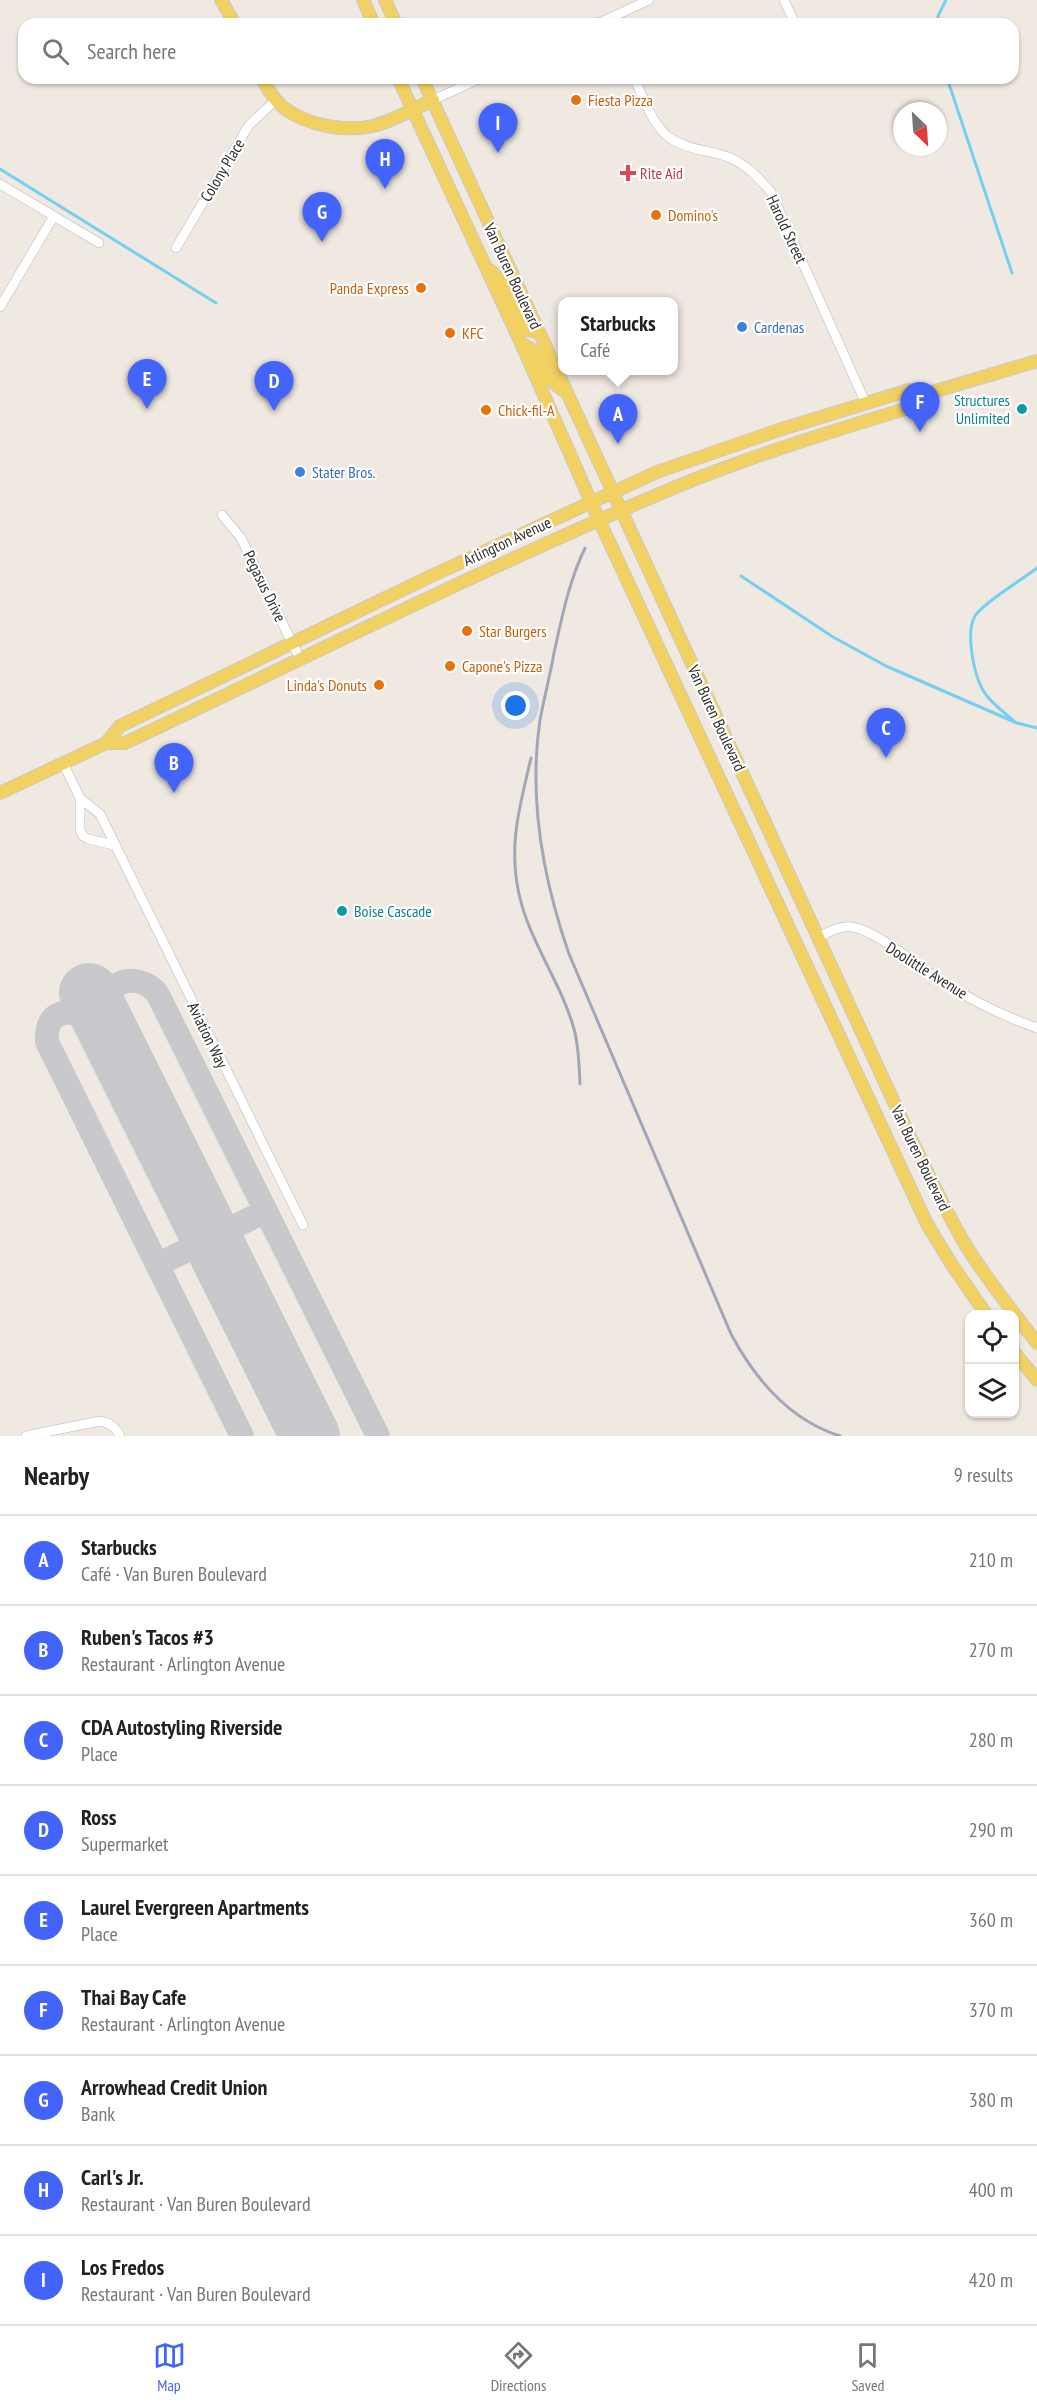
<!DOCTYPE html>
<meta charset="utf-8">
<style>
body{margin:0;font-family:"PT Sans Narrow",sans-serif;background:#f2f2f2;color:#222}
.controls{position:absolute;right:18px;bottom:18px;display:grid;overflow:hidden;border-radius:12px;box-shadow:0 2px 4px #0004}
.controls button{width:54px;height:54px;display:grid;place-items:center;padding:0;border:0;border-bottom:2px solid #e0e0e0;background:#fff;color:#222;font:30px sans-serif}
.compass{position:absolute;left:893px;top:102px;width:54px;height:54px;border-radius:50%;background:#fff;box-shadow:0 2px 4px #0004;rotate:155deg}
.you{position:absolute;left:516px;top:706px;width:21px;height:21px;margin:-15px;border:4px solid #fff;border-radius:50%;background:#1a73e8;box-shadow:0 0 0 9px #1a73e833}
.badge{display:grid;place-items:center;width:39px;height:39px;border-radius:50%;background:#4264fb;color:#fff;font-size:20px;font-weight:700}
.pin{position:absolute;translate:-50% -50px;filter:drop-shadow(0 2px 3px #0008)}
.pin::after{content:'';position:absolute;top:32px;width:21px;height:18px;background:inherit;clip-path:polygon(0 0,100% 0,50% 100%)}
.popup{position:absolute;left:558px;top:297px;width:120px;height:78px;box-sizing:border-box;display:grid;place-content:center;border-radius:12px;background:#fff;filter:drop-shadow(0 2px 4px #0005);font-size:20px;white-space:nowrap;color:#767676}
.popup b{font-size:22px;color:#222}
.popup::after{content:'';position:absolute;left:50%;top:100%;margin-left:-12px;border:12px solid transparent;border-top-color:#fff}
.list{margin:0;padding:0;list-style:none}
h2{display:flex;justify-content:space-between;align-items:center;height:78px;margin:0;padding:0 24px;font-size:26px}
h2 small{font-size:20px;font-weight:400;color:#767676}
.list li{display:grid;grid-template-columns:39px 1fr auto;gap:18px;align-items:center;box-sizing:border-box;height:90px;padding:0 24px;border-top:2px solid #e0e0e0}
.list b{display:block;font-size:22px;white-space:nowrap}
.list p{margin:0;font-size:20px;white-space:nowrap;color:#767676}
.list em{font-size:20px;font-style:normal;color:#767676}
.icon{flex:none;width:33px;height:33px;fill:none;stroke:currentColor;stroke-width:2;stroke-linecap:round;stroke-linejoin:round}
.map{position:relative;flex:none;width:1037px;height:1436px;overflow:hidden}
.search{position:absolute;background:#fff;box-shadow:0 2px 4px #0004;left:18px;right:18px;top:18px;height:66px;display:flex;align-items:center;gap:15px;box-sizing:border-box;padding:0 21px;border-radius:18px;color:#767676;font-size:22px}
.sheet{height:888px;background:#fff}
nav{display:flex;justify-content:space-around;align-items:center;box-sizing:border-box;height:84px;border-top:2px solid #e0e0e0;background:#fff;font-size:16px;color:#767676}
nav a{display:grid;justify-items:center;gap:3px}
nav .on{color:#4264fb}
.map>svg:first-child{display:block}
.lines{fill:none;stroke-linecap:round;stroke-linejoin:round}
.stream{stroke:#75cff0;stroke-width:3}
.taxiway{stroke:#c9c8cc;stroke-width:24}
.runway{stroke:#c9c8cc;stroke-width:60}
.minor-casing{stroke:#b4b7c1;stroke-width:10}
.major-casing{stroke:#c9c9c9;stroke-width:14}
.minor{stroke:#fff;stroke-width:9}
.major{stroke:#f2d163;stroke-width:12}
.rail{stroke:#a3a6b8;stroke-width:3}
.food-dot{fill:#e8710a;stroke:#fff;stroke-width:2}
.health-dot{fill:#e0444e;stroke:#fff;stroke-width:2}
.shop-dot{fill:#3f7fe0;stroke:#fff;stroke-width:2}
.culture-dot{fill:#0f9aa8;stroke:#fff;stroke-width:2}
.labels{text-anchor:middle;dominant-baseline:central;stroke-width:4.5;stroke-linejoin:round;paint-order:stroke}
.food-label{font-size:16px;fill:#c56008;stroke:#fff;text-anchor:start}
.street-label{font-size:16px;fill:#2e2e2e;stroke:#fff}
.health-label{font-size:16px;fill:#be3a42;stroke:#fff;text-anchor:start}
.shop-label{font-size:16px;fill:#366cbe;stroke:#fff;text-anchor:start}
.culture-label{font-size:16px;fill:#0d838f;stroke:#fff;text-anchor:end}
</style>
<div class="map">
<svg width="1037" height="1436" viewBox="0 0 1037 1436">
<rect width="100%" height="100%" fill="#efe9e1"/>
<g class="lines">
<path class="stream" d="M 938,24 L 938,16 L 946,0
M 947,78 L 1012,273
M 0,169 L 216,303
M 741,576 L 833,637 L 886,666 L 1017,723 L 1037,728
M 1014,721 C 1005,713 994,705 987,696 C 974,680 965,633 975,616 C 983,603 1023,579 1037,568"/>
<path class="taxiway" d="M 157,1265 L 266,1211
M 242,1436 L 47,1042 C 45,1000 81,1012 104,1024 C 105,1015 104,1003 109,995 C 119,975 144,978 157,993 L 378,1436"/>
<path class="runway" d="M 89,993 L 310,1436"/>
<defs>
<path id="minor" d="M 784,0 L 795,24
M 597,24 L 649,0
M 634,78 C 644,98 652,125 670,138 C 687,150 709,150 728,157 C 746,164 758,177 771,192 L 866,404
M 433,100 L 481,78
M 0,184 L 99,243
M 176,248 L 249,125 L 276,100
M 0,307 L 54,216
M 222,515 L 241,538 L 301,661
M 63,763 L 80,798 L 80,830 L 83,836 L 88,839 L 114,845
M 80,798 L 100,814 L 303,1225
M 817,937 C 828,933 840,925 852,927 C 873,929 919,966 938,979 C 969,999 1003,1016 1037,1028
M 26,1436 L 100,1421 C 110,1423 116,1427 120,1436"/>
<path id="major" d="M 221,0 L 235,24
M 363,0 L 374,24
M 385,0 L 396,24
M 261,78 C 268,89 276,103 287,110 C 310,126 346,132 373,126 C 393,121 413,109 433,100
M 398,78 L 521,343 L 599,520 L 927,1224 L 952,1265 L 986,1314
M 422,78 L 910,1137 C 929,1175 946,1213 968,1249 C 989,1282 1013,1312 1037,1343
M 490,270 L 504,284 L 525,327 L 528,330 L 540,333
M 521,343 L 537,353 L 549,379 L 564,391
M 106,743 L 125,743 C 307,657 486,567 671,489 C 750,456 833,431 915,406 L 929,393
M 0,793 L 106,743 L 120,726 L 429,577 L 657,472 L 782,429 L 909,390 L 929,393 L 1037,361
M 1014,1352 L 1037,1380"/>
</defs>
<use href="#minor" class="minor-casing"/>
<use href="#major" class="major-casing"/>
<use href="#minor" class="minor"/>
<use href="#major" class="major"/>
<path class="rail" d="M 585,548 C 569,581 562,617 554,653 C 550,676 544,698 540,720 C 528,800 543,879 569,954 L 731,1334 C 755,1379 789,1420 840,1436
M 531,758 C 520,806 508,844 519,894 C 529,941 561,982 574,1029 C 579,1047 579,1065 580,1084"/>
</g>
<g class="food-dot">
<circle cx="576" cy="100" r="6"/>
<circle cx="656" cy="215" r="6"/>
<circle cx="421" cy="288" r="6"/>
<circle cx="450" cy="333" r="6"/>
<circle cx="486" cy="410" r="6"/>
<circle cx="467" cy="631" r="6"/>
<circle cx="450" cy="666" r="6"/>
<circle cx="379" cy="685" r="6"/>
</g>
<path class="health-dot" d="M625 164h6v6h6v6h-6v6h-6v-6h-6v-6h6z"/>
<g class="shop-dot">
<circle cx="742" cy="327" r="6"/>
<circle cx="300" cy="472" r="6"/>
</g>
<g class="culture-dot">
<circle cx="1022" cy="409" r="6"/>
<circle cx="342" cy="911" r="6"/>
</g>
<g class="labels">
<g class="food-label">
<text x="588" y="100">Fiesta Pizza</text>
<text x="668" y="215">Domino's</text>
<text x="409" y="288" text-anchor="end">Panda Express</text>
<text x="462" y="333">KFC</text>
<text x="498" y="410">Chick-fil-A</text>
<text x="479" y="631">Star Burgers</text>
<text x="462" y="666">Capone's Pizza</text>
<text x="367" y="685" text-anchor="end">Linda's Donuts</text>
</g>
<g class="street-label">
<text transform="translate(222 170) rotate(-59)">Colony Place</text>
<text transform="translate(787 229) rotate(65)">Harold Street</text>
<text transform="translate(513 276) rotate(65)">Van Buren Boulevard</text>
<text transform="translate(507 541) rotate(-25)">Arlington Avenue</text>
<text transform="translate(265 586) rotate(64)">Pegasus Drive</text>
<text transform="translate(717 718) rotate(65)">Van Buren Boulevard</text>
<text transform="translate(927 970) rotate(32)">Doolittle Avenue</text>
<text transform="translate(208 1035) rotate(64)">Aviation Way</text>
<text transform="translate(921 1158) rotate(64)">Van Buren Boulevard</text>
</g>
<g class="health-label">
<text x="640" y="173">Rite Aid</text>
</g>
<g class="shop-label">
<text x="754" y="327">Cardenas</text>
<text x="312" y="472">Stater Bros.</text>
</g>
<g class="culture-label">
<text x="1010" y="400">Structures<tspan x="1010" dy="18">Unlimited</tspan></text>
<text x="354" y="911" text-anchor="start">Boise Cascade</text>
</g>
</g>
</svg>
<div class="controls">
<button><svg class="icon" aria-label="locate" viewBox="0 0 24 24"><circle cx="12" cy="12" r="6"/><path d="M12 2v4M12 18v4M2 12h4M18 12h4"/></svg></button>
<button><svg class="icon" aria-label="layers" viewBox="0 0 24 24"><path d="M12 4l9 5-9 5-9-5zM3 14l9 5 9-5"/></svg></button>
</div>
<svg class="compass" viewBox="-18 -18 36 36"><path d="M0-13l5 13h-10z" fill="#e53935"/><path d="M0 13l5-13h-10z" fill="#767676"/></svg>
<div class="you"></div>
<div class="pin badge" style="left:618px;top:444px">A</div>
<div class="popup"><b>Starbucks</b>Café</div>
<div class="pin badge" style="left:174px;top:793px">B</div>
<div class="pin badge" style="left:886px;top:758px">C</div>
<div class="pin badge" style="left:274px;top:411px">D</div>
<div class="pin badge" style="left:147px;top:409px">E</div>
<div class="pin badge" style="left:920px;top:432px">F</div>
<div class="pin badge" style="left:322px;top:242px">G</div>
<div class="pin badge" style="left:385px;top:189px">H</div>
<div class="pin badge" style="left:498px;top:153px">I</div>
<div class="search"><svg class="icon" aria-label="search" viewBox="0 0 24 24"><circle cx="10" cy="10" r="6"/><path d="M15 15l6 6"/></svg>Search here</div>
</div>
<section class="sheet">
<h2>Nearby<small>9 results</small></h2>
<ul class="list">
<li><span class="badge">A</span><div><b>Starbucks</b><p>Café · Van Buren Boulevard</p></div><em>210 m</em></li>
<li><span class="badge">B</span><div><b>Ruben's Tacos #3</b><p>Restaurant · Arlington Avenue</p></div><em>270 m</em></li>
<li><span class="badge">C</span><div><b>CDA Autostyling Riverside</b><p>Place</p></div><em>280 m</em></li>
<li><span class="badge">D</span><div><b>Ross</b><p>Supermarket</p></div><em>290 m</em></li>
<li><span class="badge">E</span><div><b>Laurel Evergreen Apartments</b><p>Place</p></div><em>360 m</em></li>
<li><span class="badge">F</span><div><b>Thai Bay Cafe</b><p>Restaurant · Arlington Avenue</p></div><em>370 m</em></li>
<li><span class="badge">G</span><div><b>Arrowhead Credit Union</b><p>Bank</p></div><em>380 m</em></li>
<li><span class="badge">H</span><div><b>Carl's Jr.</b><p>Restaurant · Van Buren Boulevard</p></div><em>400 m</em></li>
<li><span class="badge">I</span><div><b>Los Fredos</b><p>Restaurant · Van Buren Boulevard</p></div><em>420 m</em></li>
</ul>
</section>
<nav>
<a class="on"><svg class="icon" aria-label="map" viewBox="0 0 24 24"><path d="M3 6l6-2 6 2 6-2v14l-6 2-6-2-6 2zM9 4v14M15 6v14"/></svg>Map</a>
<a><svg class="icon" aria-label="directions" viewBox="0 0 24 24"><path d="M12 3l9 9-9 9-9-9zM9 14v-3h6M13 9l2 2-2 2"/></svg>Directions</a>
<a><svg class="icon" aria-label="saved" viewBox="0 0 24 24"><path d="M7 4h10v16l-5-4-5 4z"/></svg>Saved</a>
</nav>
